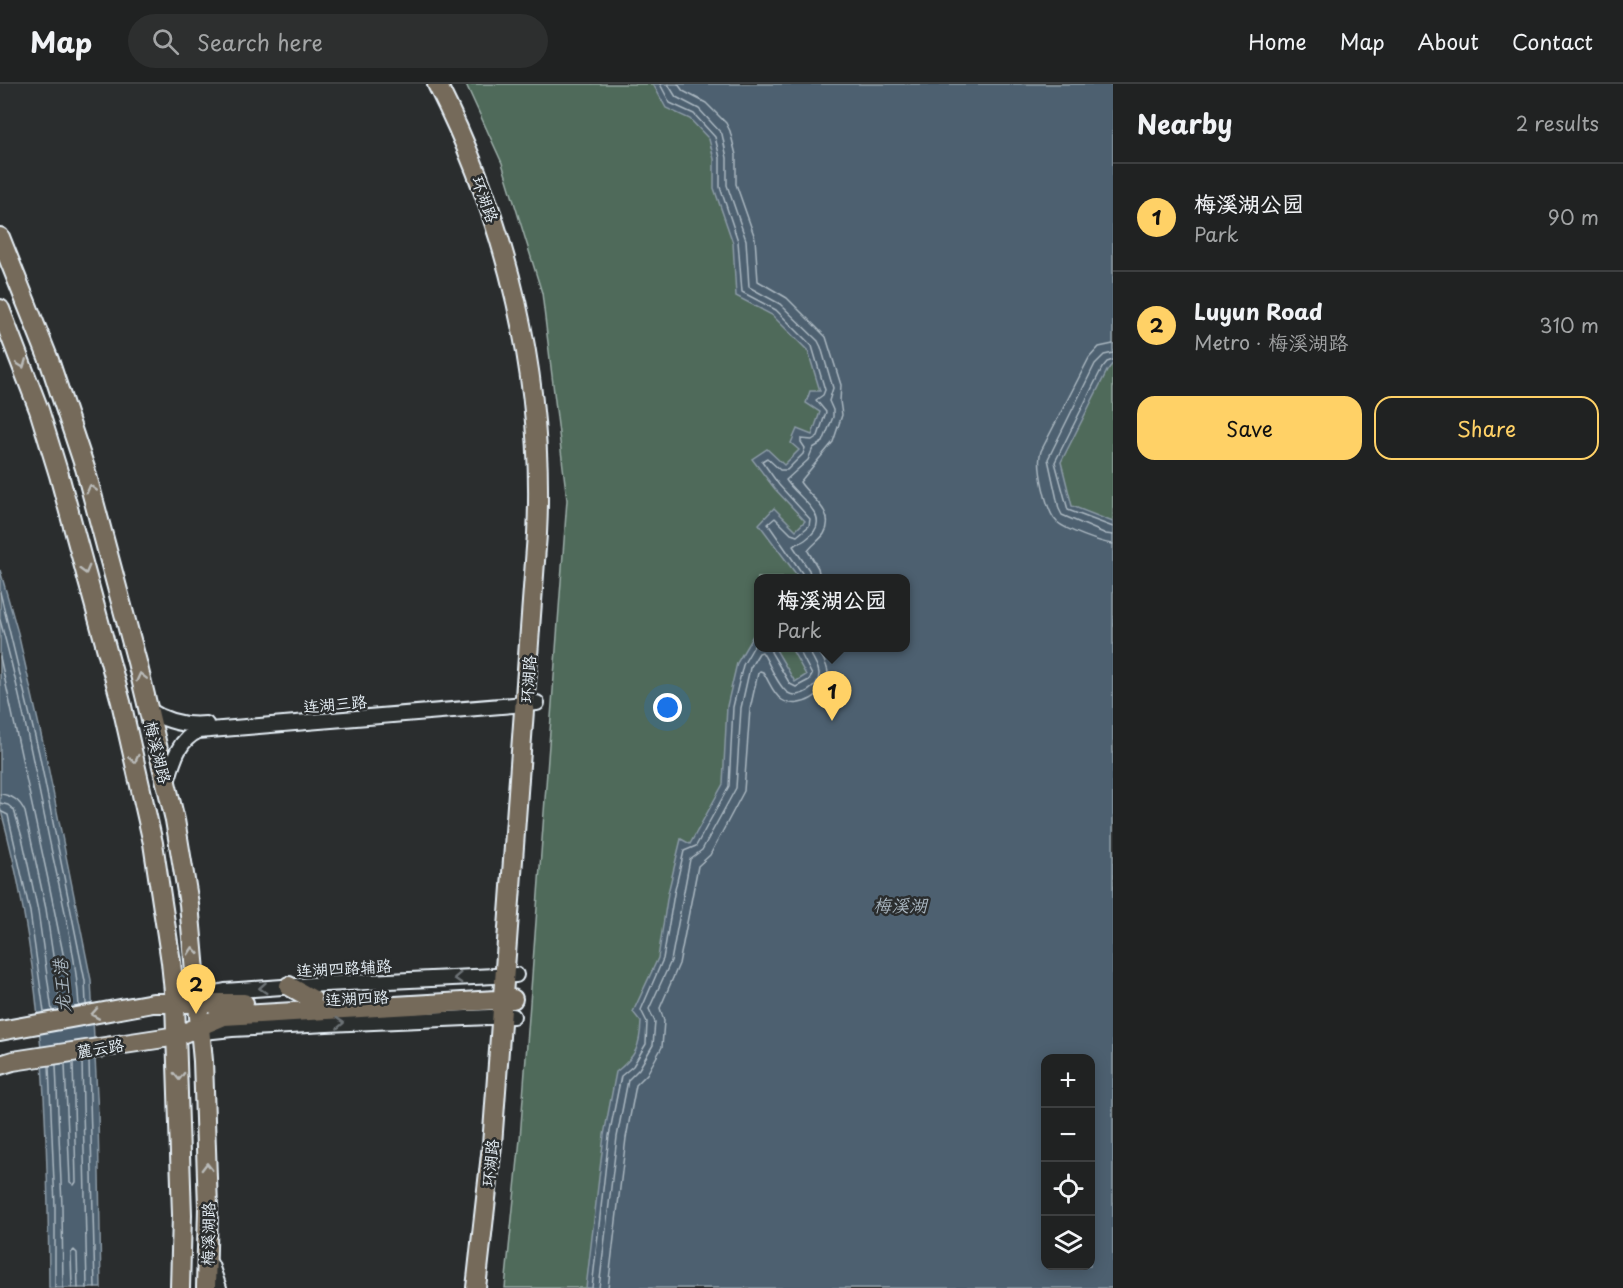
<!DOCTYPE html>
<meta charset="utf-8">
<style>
body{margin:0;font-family:"Playpen Sans","LXGW WenKai TC",sans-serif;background:#2d2f2f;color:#f1f3f6}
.controls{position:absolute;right:18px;bottom:18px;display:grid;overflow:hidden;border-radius:12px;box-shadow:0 3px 15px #0003}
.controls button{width:54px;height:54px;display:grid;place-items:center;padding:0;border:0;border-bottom:2px solid #3d3f40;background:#202222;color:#f1f3f6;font:30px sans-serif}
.you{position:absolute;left:668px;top:624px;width:21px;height:21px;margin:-15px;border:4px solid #fff;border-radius:50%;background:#1a73e8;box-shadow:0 0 0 9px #1a73e833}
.badge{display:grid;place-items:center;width:39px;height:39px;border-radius:50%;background:#ffd166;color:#111;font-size:20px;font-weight:700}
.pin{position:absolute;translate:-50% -50px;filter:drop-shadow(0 2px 3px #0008)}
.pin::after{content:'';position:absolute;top:32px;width:21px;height:18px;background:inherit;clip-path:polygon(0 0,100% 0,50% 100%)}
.popup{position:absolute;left:754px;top:490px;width:156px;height:78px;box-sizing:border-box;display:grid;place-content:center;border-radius:12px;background:#202222;filter:drop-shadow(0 2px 4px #0005);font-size:20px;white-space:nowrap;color:#a2a4a5}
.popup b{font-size:22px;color:#f1f3f6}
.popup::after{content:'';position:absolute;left:50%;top:100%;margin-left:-12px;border:12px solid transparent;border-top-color:#202222}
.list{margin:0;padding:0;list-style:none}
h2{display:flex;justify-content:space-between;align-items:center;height:78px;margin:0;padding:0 24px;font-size:26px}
h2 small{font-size:20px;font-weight:400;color:#a2a4a5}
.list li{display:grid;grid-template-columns:39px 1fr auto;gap:18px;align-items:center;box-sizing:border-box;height:108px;padding:0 24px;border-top:2px solid #3d3f40}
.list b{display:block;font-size:22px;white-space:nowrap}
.list p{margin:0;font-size:20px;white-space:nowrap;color:#a2a4a5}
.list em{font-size:20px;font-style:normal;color:#a2a4a5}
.actions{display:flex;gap:12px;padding:18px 24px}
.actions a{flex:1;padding:14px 0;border:2px solid #ffd166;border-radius:18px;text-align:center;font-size:21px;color:#ffd166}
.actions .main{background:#ffd166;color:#111}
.icon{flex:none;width:33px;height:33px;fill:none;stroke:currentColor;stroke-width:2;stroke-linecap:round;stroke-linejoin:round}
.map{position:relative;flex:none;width:1113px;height:1204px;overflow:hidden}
header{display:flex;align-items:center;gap:36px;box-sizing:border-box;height:84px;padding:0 30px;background:#202222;border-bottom:2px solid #3d3f40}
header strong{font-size:28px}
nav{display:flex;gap:33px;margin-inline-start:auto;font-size:21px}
.search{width:420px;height:54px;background:#2d2f2f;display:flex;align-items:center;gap:15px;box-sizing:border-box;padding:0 21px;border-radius:33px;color:#a2a4a5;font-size:22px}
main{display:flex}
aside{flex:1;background:#202222}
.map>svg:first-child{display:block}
.green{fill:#4f6a5a;stroke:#9caea9;stroke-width:1.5;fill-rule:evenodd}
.water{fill:#4d606f;stroke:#8b9aa6;stroke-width:1.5;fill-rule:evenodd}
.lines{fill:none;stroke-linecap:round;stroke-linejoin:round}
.shore{stroke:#aab7c1;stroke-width:1.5}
.minor-casing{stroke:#e8f1f8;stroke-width:18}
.major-casing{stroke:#e8f1f8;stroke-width:22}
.minor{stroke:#2a2d2e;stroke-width:14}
.major{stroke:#746a5a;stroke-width:18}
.oneway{stroke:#babbb9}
.oneway2{stroke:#6c7275}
.labels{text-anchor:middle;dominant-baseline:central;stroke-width:5;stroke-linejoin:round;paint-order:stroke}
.street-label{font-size:16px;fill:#e8f1f8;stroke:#2a2d2e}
.water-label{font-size:18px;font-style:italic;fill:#aab7c1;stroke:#2a2d2e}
</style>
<header>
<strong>Map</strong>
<div class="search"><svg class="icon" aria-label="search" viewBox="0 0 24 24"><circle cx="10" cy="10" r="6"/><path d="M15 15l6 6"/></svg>Search here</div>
<nav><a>Home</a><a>Map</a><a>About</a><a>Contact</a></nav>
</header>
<main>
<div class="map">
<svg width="1113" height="1204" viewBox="0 0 1113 1204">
<rect width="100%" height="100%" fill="#2a2d2e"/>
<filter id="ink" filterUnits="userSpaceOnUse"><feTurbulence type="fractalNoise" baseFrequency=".0167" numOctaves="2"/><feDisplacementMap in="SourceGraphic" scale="12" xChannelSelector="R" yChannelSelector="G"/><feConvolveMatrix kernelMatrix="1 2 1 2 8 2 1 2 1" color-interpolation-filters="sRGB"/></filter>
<g filter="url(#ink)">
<path class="green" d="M 466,0 L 1113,0 L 1113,1204 L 505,1204 L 520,1055 L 567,416 L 542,209 L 502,79 ZM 758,494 L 906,494 L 906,564 L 758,564 ZM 1046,974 L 1090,974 L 1090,1182 L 1046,1182 Z"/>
<path class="water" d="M 653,0 L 1113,0 L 1113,279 L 1107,287 L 1061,378 L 1072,422 L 1113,438 L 1113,1204 L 586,1204 L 604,1051 L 616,988 C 636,972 640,963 641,938 L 633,928 L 658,874 L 668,809 L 681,755 L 690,760 L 723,700 L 727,622 L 737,579 L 758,543 L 758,564 L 775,564 L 795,598 L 806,591 L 791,564 L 906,564 L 906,494 L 799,494 L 759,440 L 774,424 L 796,446 L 805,437 L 775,405 L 752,375 L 767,365 L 784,381 L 799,366 L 791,359 L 797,345 L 812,351 L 820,328 L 806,319 L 810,307 L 820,307 L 808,267 L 772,231 L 736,212 L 733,159 L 714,104 L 714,75 L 709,55 L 690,35 L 666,24 ZM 1090,974 L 1090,1182 L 1046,1182 L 1046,974 Z
M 0,486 L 18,549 L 45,668 L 91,896 L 98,1031 L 101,1204 L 49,1204 C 48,1041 44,881 0,723 Z"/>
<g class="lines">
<path class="shore" d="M 660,0 L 670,19 L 694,30 L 715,53 L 720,74 L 720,103 L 738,157 L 742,208 L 776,226 L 812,262 L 825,306 L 823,311 L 816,316 L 826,328 L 818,352 L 812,356 L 801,355 L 801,358 L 805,364 L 803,370 L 787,386 L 780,386 L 767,374 L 762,377 L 779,401 L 810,435 L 809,442 L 797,452 L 791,450 L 775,434 L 768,440 L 802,489 L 803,494
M 668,0 L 676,13 L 699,25 L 722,50 L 727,74 L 727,101 L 746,156 L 749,203 L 780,220 L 818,257 L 821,263 L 833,304 L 829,317 L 833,326 L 833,333 L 823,358 L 813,364 L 808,376 L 786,396 C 798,415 837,434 805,456 C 801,459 797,459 793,462 L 809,486 L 811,494
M 678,0 L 683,7 L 706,19 L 726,39 L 730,47 L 736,71 L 736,100 L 755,154 L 758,197 L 787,214 L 826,253 L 841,301 L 840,317 L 842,331 L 833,358 L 800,398 C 810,414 837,428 824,450 C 820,456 812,461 808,467 L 818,484 L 820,494
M 1113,260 L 1099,263 L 1089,274 L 1041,367 C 1036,380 1046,428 1057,438 C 1066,446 1101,459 1113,460
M 1113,269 L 1104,271 L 1095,280 L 1048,375 L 1059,425 L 1062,431 L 1106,450 L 1113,451
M 1113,276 L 1107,278 L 1102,284 L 1055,378 L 1068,426 L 1113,443
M 0,508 L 39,669 L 85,897 L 86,920
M 0,536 C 21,611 35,688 51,764 C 62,816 76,869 79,922
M 771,564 L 771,568 L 790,600 L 796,603 L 809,596 L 812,591 L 798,564
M 0,573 L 49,800 L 69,899 L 70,923
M 0,710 C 12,711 20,716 25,728 L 46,825 L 61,925
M 0,719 L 8,721 L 14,726 L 22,753 L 38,827 L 52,927
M 0,727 L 8,731 L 30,828 L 44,928
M 89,976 L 95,1204
M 82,977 L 87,1204
M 65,980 L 70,1098 L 74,1101 L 76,1098 L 73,978
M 56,981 L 62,1122 L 63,1204
M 49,982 L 55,1122 L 55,1204
M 72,1204 L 71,1169 L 74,1166 L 77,1169 L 78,1204
M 592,1204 L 609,1052 L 621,992 L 633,982 L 646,960 L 647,938 L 641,926 L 663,875 L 674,810 L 684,767 L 696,762 L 729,702 L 733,623 L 743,581 L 758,555
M 599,1204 L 617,1053 L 628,996 L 639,985 L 653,961 L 655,938 L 649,925 L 671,877 L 690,775 L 702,766 L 736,704 L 741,624 L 750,584 L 759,569 L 762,568 C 769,578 778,603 788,609 C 799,616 820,603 819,589 C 818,581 811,571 807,564
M 608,1204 L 626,1054 L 636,1001 L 647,990 L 662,963 L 664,937 L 660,924 L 679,880 L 698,782 L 710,771 L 744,707 L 750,625 L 758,589 L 760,587 L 763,588 C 769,597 773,610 782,616 C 799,627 828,610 828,590 C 828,580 821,572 817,564"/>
<defs>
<path id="minor" d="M 149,626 C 167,638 185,642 206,640
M 167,698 C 173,678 178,656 198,647 L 537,619
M 190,914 L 225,907 L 325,900 L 516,891
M 194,949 L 232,945 L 327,940 L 513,932
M 211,1181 L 219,1204"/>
<path id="major" d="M 437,0 C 507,139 545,294 537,450 L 492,1061 L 476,1204
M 0,153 L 49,276 L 85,384 L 137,578 L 175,736 L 189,820 L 203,977 L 208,1123 L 206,1204
M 0,225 L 39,326 L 59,391 L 121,618 L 153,759 L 171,878 L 175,918 L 182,1131 L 180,1204
M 289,902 L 312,915
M 0,947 L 153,919 L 244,919
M 0,981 L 13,977 L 177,952 L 224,932 L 513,915"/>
</defs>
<use href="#minor" class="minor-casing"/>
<use href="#major" class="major-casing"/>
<use href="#minor" class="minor"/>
<use href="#major" class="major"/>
</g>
<defs><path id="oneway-chevron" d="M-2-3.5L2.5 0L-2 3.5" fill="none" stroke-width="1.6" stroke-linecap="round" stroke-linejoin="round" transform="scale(1.5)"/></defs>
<g class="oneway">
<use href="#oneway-chevron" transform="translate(22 280) rotate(69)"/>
<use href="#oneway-chevron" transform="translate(91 405) rotate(-105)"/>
<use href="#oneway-chevron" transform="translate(85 486) rotate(75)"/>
<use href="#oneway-chevron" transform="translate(141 593) rotate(-104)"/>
<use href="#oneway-chevron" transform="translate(134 675) rotate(77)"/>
<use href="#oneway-chevron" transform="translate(193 867) rotate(-95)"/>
<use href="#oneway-chevron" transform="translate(95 930) rotate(170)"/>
<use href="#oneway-chevron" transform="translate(179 992) rotate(89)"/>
<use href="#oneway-chevron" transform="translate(207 1083) rotate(-91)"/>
</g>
<g class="oneway2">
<use href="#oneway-chevron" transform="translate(458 894) rotate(177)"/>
<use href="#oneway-chevron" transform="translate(263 904) rotate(176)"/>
<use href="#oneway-chevron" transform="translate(340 939) rotate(-3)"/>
</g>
</g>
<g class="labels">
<g class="street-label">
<text transform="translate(486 115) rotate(70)">环湖路</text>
<text transform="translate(527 595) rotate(-86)">环湖路</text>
<text transform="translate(335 619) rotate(-5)">连湖三路</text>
<text transform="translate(159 668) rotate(76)">梅溪湖路</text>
<text transform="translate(344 883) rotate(-3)">连湖四路辅路</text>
<text transform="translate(357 913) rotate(-3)">连湖四路</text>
<text transform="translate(100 963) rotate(-9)">麓云路</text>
<text transform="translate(489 1079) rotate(-84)">环湖路</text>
<text transform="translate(207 1150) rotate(-89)">梅溪湖路</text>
</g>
<g class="water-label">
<text x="900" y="820">梅溪湖</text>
<text transform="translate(61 902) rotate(-94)">龙王港</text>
</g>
</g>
</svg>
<div class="controls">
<button>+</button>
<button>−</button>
<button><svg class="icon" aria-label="locate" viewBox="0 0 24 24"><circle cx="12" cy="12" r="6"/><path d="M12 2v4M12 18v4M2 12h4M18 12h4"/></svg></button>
<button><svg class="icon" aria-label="layers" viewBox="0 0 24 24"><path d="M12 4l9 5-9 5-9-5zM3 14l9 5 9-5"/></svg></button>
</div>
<div class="you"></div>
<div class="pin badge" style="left:832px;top:637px">1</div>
<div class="popup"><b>梅溪湖公园</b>Park</div>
<div class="pin badge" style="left:196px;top:930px">2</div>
</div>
<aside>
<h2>Nearby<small>2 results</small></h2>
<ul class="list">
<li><span class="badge">1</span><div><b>梅溪湖公园</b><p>Park</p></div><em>90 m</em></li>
<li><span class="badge">2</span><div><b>Luyun Road</b><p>Metro · 梅溪湖路</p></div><em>310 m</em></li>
</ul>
<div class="actions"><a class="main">Save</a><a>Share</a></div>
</aside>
</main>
